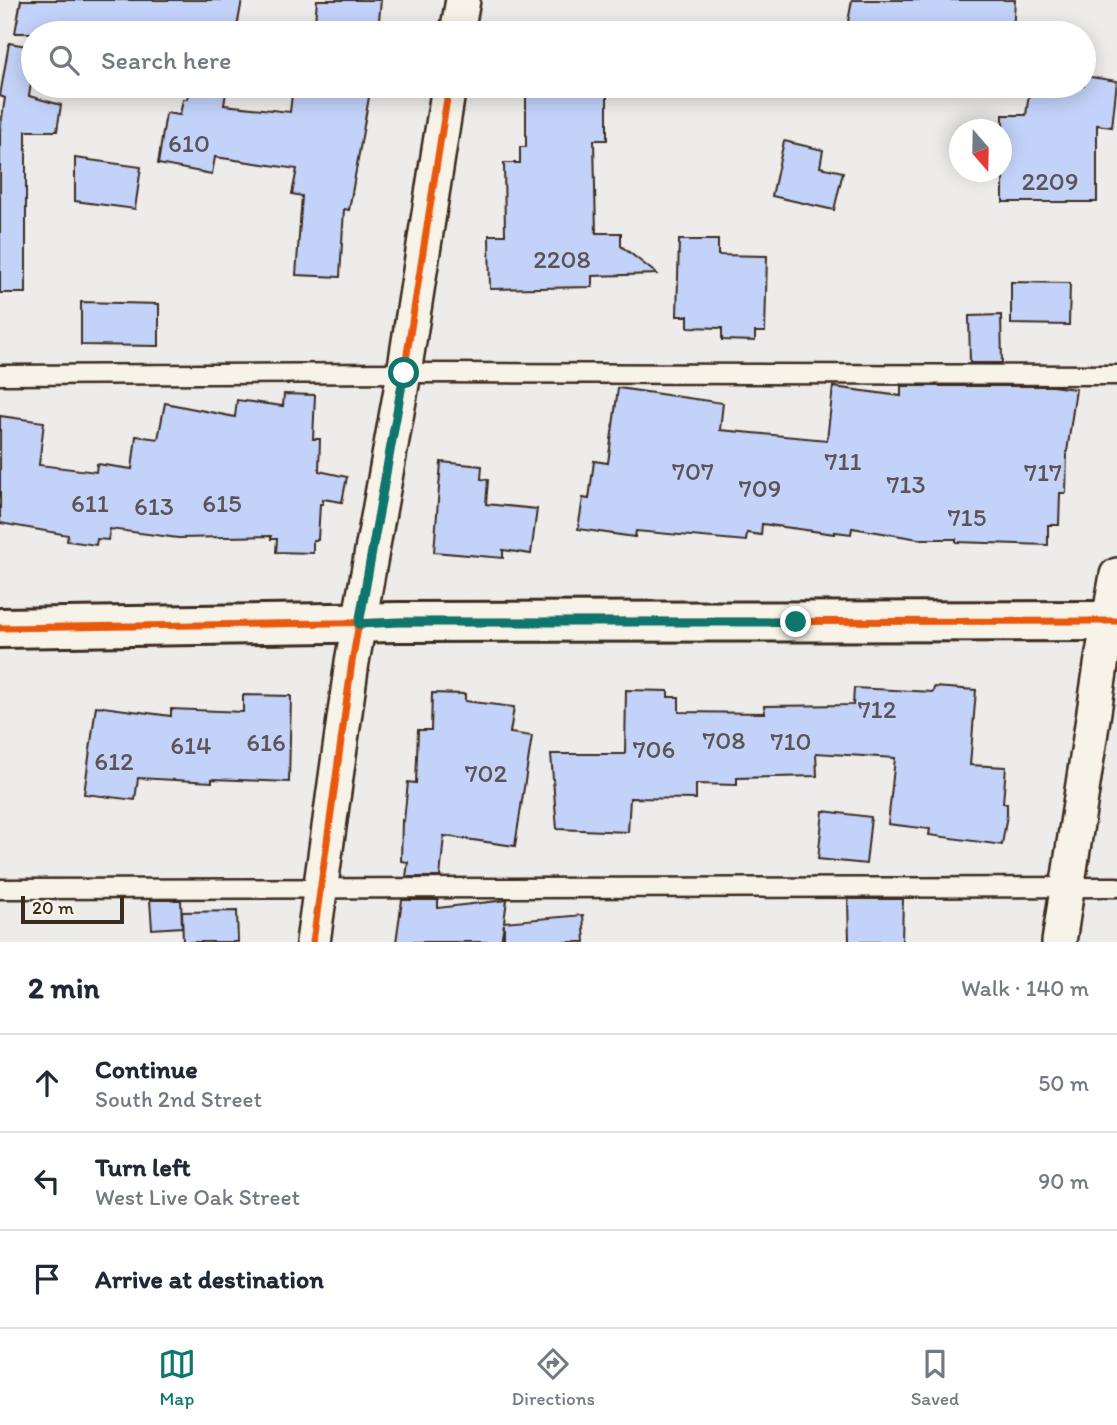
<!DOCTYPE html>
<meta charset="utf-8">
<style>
body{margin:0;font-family:Itim,sans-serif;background:#f6f6f7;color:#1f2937}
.compass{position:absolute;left:949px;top:119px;width:63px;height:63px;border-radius:50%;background:#fff;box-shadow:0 4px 18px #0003;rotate:160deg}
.scale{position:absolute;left:21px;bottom:18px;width:103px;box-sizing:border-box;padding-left:7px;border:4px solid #3b2a1e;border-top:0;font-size:19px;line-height:24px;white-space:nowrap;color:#3b2a1e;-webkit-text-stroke:5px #f7f3e8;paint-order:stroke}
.stop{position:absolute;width:21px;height:21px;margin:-16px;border:5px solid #0f766e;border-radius:50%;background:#fff}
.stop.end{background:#0f766e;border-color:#fff;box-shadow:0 2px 7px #0008}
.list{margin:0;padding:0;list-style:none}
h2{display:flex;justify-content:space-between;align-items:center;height:91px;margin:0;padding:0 28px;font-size:30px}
h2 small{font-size:23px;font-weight:400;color:#747a83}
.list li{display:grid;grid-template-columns:46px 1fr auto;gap:21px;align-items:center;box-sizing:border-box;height:98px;padding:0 28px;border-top:2px solid #e0e1e3}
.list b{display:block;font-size:26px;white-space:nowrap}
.list p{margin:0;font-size:23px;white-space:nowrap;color:#747a83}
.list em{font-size:23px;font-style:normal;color:#747a83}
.icon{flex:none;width:38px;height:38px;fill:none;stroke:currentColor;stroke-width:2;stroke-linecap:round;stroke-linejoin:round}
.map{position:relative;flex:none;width:1117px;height:942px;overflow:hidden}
.search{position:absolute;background:#fff;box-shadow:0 4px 18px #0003;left:21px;right:21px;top:21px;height:77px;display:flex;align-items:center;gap:18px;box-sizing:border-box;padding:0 24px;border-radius:38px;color:#747a83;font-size:26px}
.sheet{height:385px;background:#fff}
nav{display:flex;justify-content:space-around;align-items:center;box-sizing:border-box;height:98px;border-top:2px solid #e0e1e3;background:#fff;font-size:19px;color:#747a83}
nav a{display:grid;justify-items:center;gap:4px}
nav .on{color:#0f766e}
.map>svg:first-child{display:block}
.building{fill:#c3d2f9;stroke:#3b2a1e;stroke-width:2}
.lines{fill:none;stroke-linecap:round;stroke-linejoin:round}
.service-casing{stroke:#3b2a1e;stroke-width:23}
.minor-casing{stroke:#3b2a1e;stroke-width:38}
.tertiary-casing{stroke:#3b2a1e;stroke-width:44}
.service{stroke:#f7f3e8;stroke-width:18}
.minor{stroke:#f7f3e8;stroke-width:33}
.tertiary{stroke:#f7f3e8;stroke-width:38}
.cycleway-casing{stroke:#f7f3e8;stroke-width:11}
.cycleway{stroke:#e8590c;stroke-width:7}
.route{stroke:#0f766e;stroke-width:9}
.labels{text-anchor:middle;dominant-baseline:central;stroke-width:7;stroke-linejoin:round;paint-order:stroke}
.number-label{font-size:26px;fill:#5d5455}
</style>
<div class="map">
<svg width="1117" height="942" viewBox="0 0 1117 942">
<rect width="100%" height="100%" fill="#edeceb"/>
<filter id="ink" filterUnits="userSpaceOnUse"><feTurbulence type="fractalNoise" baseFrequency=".0143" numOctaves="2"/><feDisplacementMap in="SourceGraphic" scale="14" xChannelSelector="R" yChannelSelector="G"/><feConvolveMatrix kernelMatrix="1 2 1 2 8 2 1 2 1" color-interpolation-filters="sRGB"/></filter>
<g filter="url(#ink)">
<path class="building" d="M 21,0 L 242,0 L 236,33 L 146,33 L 81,25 L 79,33 L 15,33 Z
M 317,0 L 381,0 L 378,30 L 376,30 L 375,33 L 314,33 Z
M 852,0 L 1015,0 L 1013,33 L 846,33 Z
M 9,43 L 33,47 L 33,70 L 29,96 L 61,105 L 57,131 L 26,131 L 26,293 L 0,293 L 0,131 L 5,98 L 0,96 Z
M 1084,76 L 1117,81 L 1112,127 L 1097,125 L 1097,202 L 1003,202 L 1003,115 L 1026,115 L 1030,86 L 1084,86 Z
M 190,86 L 227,86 L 224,105 L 290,112 L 293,86 L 371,86 L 349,210 L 344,209 L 340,277 L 296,275 L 302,196 L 292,194 L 297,169 L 215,157 L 212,174 L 158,164 L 166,113 L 180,115 L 183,99 L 187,99 Z
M 526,89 L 607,89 L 607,140 L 594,140 L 596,233 L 621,233 L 621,246 L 657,274 L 592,276 L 592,287 L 490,289 L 489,235 L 505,235 L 504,163 L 520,163 L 520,147 L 526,147 Z
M 784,141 L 823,150 L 820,167 L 843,172 L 834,210 L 772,196 Z
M 75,158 L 141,167 L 135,209 L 75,201 Z
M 679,240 L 718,240 L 718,255 L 767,256 L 765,332 L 755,332 L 755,341 L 722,340 L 722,328 L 688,327 L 688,316 L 677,316 Z
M 1011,282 L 1070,283 L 1069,325 L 1011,324 Z
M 81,302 L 159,304 L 159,346 L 81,345 Z
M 1001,315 L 1002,363 L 970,363 L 969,316 Z
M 901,386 L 1052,386 L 1076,389 L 1067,452 L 1066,493 L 1060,493 L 1059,525 L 1048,525 L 1048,545 L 956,542 L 956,539 L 919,539 L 852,528 L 851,534 L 835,532 L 835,534 L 762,524 L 761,535 L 747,533 L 746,541 L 636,531 L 635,537 L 578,529 L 583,498 L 589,499 L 594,461 L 608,463 L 618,388 L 723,403 L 720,430 L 827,440 L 833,387 L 901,396 Z
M 284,394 L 315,395 L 313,439 L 320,439 L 319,471 L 347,477 L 342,502 L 323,499 L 323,504 L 320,504 L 318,540 L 313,540 L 313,553 L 276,552 L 277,539 L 271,539 L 271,536 L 178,538 L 110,529 L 108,540 L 97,539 L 96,545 L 67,541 L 68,535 L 0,523 L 0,416 L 44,422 L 39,465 L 96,472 L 97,464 L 132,469 L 136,436 L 158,439 L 165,403 L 235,417 L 237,400 L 283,406 Z
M 441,462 L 482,466 L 481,479 L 488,480 L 486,504 L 537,509 L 531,554 L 503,550 L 503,558 L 434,552 Z
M 934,687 L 976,690 L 970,765 L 1006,767 L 1003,803 L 1007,804 L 1007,815 L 1002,845 L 929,835 L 930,829 L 888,824 L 895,758 L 816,753 L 817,776 L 737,778 L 737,785 L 696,784 L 696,799 L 630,798 L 628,832 L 557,829 L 551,754 L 625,754 L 626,690 L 668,691 L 668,697 L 679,697 L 679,712 L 765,713 L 764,706 L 853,705 L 854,688 L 933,692 Z
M 432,693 L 465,694 L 465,701 L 514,707 L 510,733 L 532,736 L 515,846 L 444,836 L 440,877 L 406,877 L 408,862 L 401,861 L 402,820 L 404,821 L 408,782 L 416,783 L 418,730 L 431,730 Z
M 243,695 L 291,696 L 289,782 L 212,779 L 212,782 L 138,778 L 135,800 L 84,794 L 96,706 L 171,716 L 171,709 L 243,712 Z
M 823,811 L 871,817 L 866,864 L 818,859 Z
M 848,899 L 903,899 L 902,942 L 849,942 Z
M 150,900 L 181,900 L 182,927 L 152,929 Z
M 402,900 L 438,900 L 438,908 L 507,900 L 504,922 L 583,915 L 585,942 L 504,942 L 504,924 L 501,942 L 396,942 Z
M 237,911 L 238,942 L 183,942 L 182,912 Z"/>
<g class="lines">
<defs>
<path id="service" d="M 0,375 L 404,373 L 1117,375
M 0,889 L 1117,887"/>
<path id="minor" d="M 457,33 L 463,0
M 313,942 L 352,662 L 404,373 L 449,86
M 1059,942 L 1102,659 L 1117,575"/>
<path id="tertiary" d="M 0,628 L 399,622 L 1117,621"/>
</defs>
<use href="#service" class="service-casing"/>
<use href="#minor" class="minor-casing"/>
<use href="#tertiary" class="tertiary-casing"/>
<use href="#service" class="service"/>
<use href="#minor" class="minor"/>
<use href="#tertiary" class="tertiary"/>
<defs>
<path id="cycleway" d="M 0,628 L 399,622 L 1117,621
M 313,942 L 352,662 L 404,373 L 449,86"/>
</defs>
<use href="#cycleway" class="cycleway-casing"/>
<use href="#cycleway" class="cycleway"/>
</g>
</g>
<g class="lines" filter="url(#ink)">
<path class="route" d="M 404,373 L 359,624 L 399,622 L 796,622"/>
</g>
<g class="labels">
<g class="number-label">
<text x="189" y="143">610</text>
<text x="1050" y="181">2209</text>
<text x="562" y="259">2208</text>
<text x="843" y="461">711</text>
<text x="693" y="471">707</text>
<text x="1043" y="472">717</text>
<text x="906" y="484">713</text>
<text x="760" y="488">709</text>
<text x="90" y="503">611</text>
<text x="222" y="503">615</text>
<text x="154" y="506">613</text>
<text x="967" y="517">715</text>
<text x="877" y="709">712</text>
<text x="724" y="740">708</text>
<text x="791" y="741">710</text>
<text x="266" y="742">616</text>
<text x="191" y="745">614</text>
<text x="654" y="749">706</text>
<text x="114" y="761">612</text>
<text x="486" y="773">702</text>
</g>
</g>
</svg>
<svg class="compass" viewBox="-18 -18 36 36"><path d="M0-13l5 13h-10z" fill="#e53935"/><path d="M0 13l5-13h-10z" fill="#747a83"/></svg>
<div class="scale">20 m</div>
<div class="stop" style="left:404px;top:373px"></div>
<div class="stop end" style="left:796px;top:622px"></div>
<div class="search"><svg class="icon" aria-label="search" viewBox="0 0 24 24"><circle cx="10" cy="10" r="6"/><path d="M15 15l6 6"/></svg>Search here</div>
</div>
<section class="sheet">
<h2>2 min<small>Walk · 140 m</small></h2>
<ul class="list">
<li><svg class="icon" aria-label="ahead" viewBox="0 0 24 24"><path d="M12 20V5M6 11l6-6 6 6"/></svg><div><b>Continue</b><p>South 2nd Street</p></div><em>50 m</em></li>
<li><svg class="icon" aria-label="left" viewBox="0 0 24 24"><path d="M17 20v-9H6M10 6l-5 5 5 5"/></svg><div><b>Turn left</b><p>West Live Oak Street</p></div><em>90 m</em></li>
<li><svg class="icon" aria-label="arrive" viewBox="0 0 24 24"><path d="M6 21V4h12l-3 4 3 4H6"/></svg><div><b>Arrive at destination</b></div></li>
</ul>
</section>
<nav>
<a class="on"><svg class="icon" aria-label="map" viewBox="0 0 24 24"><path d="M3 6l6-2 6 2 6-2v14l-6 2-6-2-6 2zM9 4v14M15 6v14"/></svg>Map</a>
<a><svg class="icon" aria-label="directions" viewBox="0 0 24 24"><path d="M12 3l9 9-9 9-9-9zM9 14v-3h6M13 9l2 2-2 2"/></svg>Directions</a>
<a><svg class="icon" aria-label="saved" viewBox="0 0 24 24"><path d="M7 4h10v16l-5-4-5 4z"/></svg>Saved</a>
</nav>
